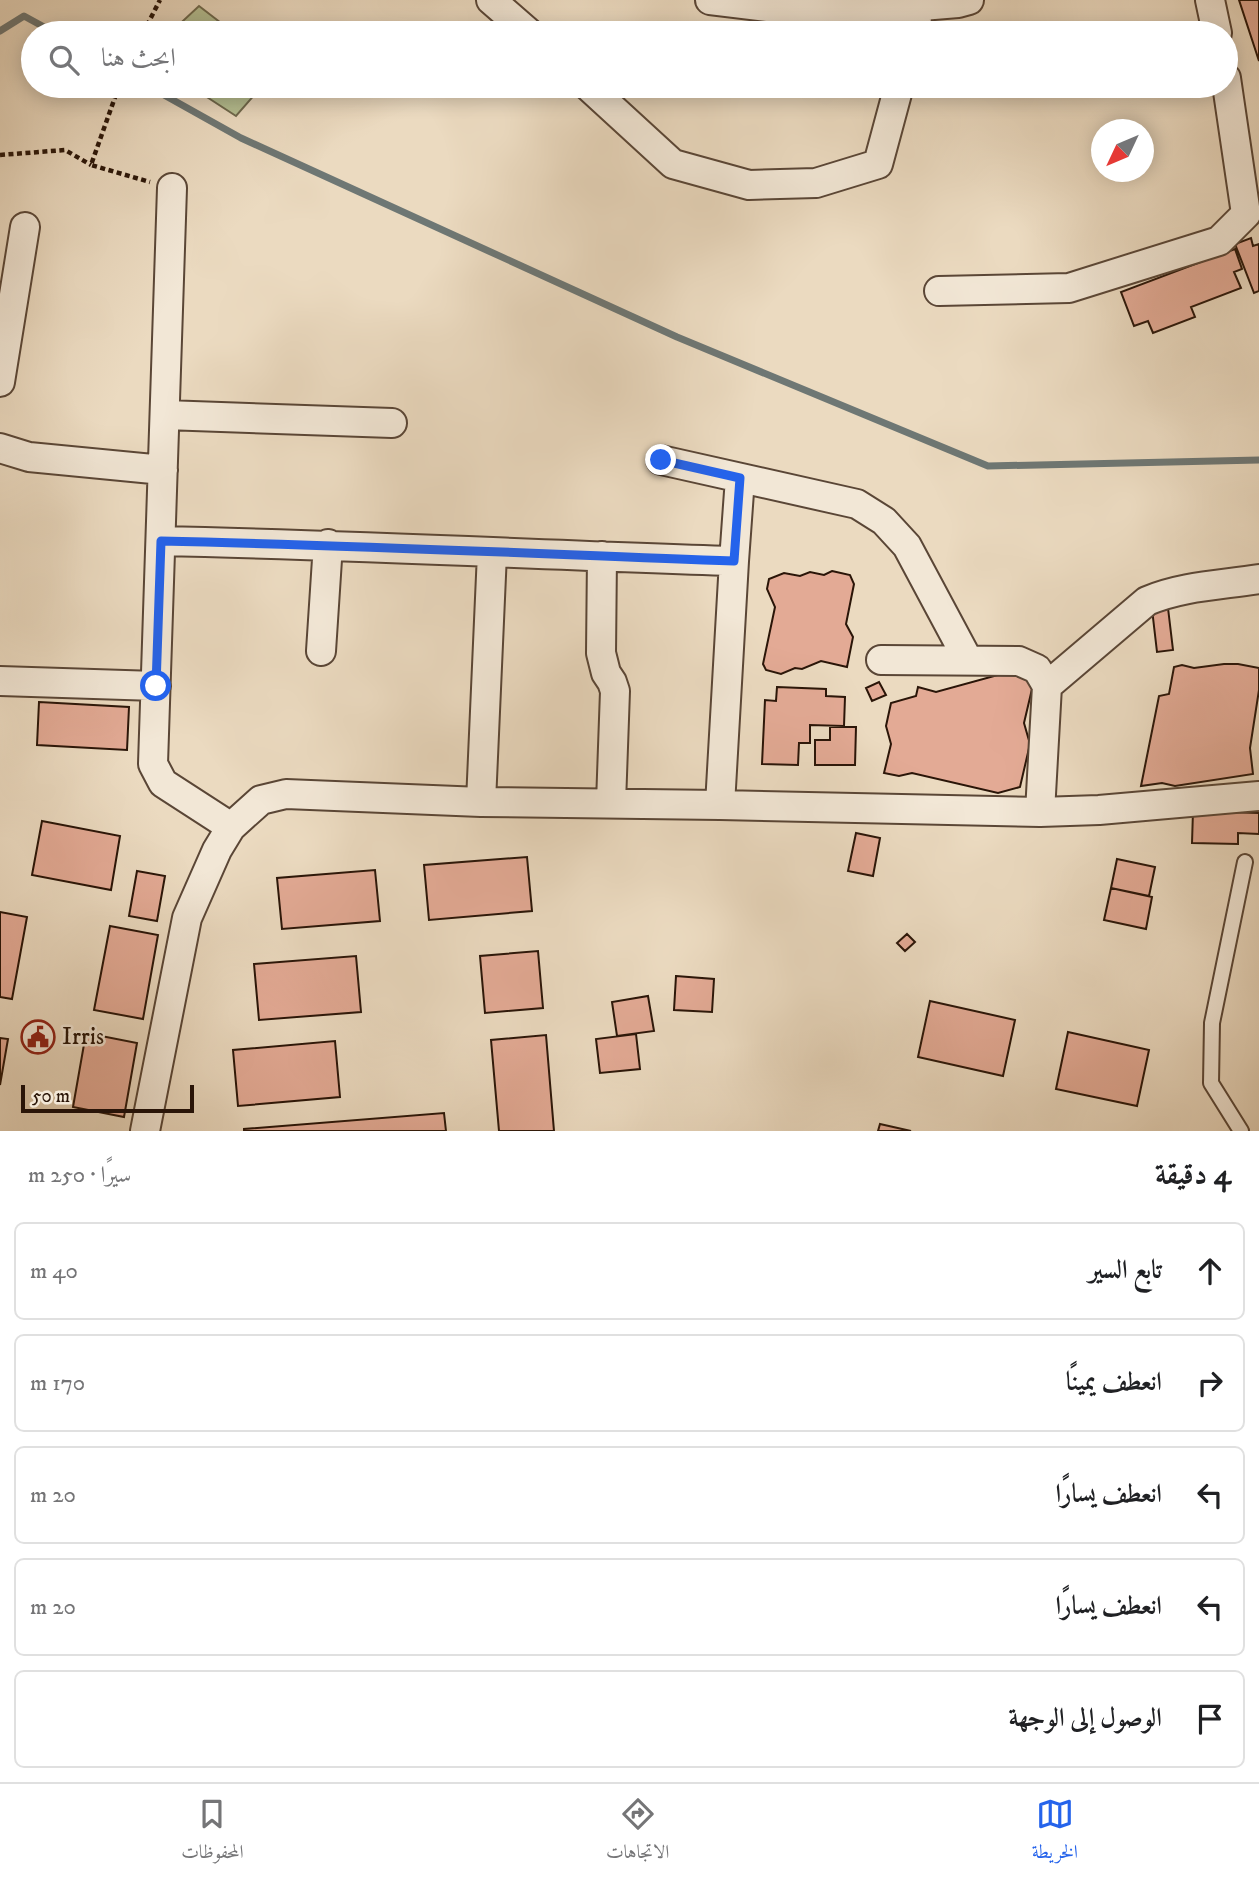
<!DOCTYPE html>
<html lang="ar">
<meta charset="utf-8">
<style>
body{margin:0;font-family:"IM FELL DW Pica",Amiri,serif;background:#f6f6f6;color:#202124;direction:rtl}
.compass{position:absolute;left:1091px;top:119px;width:63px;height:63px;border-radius:50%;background:#fff;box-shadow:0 4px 18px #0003;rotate:226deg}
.scale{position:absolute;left:21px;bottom:18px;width:173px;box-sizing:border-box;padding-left:7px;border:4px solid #2a1508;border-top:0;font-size:19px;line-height:24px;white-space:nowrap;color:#2a1508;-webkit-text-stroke:5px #f2e7d6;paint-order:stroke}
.stop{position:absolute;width:21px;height:21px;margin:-16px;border:5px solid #2563eb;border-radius:50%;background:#fff}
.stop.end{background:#2563eb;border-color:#fff;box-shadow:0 2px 7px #0008}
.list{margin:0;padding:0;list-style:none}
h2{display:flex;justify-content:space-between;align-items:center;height:91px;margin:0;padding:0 28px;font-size:30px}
h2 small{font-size:23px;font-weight:400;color:#757577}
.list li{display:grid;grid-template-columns:46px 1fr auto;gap:21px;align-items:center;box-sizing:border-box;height:98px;margin:0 14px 14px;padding:0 14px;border:2px solid #e0e0e0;border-radius:10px}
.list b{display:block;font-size:26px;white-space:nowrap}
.list em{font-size:23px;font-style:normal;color:#757577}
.icon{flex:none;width:38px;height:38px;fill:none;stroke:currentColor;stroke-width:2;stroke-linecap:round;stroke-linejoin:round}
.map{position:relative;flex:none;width:1259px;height:1131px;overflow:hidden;direction:ltr}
.search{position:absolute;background:#fff;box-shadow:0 4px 18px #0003;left:21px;right:21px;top:21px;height:77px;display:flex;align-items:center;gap:18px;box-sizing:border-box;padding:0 24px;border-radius:38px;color:#757577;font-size:26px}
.sheet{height:651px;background:#fff}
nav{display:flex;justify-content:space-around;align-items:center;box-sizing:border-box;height:98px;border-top:2px solid #e0e0e0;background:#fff;font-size:19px;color:#757577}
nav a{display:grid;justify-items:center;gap:4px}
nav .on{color:#2563eb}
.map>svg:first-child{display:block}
.green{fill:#b6c093;stroke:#706a4e;stroke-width:2}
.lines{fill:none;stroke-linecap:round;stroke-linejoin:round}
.stream{stroke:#6e7774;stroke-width:7}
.building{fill:#e3aa95;stroke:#2a1508;stroke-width:2}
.service-casing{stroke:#5a4636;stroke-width:18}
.minor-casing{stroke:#5a4636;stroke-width:32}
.path{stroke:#2a1508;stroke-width:4.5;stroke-dasharray:5 3.5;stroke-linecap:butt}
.service{stroke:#f2e7d6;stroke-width:14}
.minor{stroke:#f2e7d6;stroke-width:28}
.route{stroke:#2563eb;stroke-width:9}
.labels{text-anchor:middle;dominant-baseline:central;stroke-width:5;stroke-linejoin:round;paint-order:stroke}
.poi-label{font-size:24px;fill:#2a1508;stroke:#f2e7d6;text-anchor:start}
</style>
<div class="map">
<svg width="1259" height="1131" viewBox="0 0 1259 1131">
<rect width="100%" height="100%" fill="#ebdac0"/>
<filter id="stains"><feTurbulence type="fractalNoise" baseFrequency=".00286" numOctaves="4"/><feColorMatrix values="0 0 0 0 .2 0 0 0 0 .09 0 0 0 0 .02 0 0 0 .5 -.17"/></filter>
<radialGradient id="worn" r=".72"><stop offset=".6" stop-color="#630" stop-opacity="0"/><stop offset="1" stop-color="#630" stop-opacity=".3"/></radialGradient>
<path class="green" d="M 199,6 L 234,33 L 170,33 Z
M 190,86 L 262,86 L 236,116 Z"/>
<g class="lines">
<path class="stream" d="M 0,31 L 24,16 L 55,33
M 148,86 L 241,138 L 677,337 L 988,466 L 1259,460"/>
</g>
<path class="building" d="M 1239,0 L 1259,0 L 1259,61 Z
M 1251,238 L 1253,246 L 1259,244 L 1259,291 L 1254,293 L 1235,244 Z
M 1235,249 L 1242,269 L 1234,272 L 1241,288 L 1191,307 L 1195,317 L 1153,333 L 1148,321 L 1134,326 L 1121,292 Z
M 832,571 L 850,575 L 854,584 L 846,624 L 853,637 L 847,667 L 821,661 L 802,669 L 795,668 L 781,674 L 766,670 L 763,664 L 775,607 L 767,589 L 769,579 L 784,573 L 800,576 L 810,572 L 824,575 Z
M 1168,608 L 1173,650 L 1157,652 L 1152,609 Z
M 1224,664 L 1238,664 L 1259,668 L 1259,690 L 1250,748 L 1253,774 L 1175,786 L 1162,783 L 1141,786 L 1159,696 L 1169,694 L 1174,667 L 1182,665 L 1194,668 Z
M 1005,673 L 1029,679 L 1032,689 L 1024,723 L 1030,744 L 1020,787 L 998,793 L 912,773 L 899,776 L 884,773 L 891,744 L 886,726 L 891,703 L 916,696 L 918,687 L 936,692 Z
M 879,682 L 886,695 L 872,701 L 866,688 Z
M 777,687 L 826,689 L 826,696 L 845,697 L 844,726 L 810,725 L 810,743 L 799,743 L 798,765 L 762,764 L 765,700 L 776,701 Z
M 39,702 L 129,707 L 127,750 L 37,745 Z
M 830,727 L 856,727 L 855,765 L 815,765 L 815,740 L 830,740 Z
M 1193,811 L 1259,813 L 1259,834 L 1238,833 L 1238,844 L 1192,843 Z
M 42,821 L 120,836 L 111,890 L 32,875 Z
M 856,833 L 880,838 L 873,876 L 848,871 Z
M 527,857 L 532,911 L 429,920 L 424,865 Z
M 1117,859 L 1155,867 L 1149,896 L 1111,888 Z
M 375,870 L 380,921 L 282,929 L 277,878 Z
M 137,871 L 165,876 L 157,921 L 129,916 Z
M 1111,888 L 1152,897 L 1146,929 L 1104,920 Z
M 0,912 L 27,917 L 12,999 L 0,997 Z
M 110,926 L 158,935 L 143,1019 L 94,1010 Z
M 907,934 L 915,942 L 905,951 L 897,943 Z
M 538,951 L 543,1008 L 485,1013 L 480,956 Z
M 356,956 L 361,1012 L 259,1020 L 254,964 Z
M 676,976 L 714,979 L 712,1012 L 674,1010 Z
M 648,996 L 654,1031 L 617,1036 L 612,1002 Z
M 930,1001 L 1015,1020 L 1003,1076 L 918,1057 Z
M 1068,1032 L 1149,1050 L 1137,1106 L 1056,1089 Z
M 86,1033 L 137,1043 L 124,1117 L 73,1107 Z
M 636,1034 L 640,1069 L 600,1073 L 596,1039 Z
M 546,1035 L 554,1131 L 499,1131 L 491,1040 Z
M 0,1038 L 8,1039 L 0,1085 Z
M 335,1041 L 340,1097 L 238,1106 L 233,1050 Z
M 444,1113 L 446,1131 L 244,1131 L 244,1129 Z
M 880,1124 L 911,1131 L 878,1131 Z"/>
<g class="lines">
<defs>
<path id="service" d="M 1241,1131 L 1211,1083 L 1212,1023 L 1245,862"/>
<path id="minor" d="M 491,0 L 529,33
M 710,0 L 825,14 L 958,3 L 969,0
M 1210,0 L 1217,33
M 913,33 L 920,6
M 588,86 L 673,164 L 749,185 L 816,183 L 878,164 L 899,86
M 172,188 L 153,764 L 163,783 L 231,827
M 939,291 L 1069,288 L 1219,241 L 1246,214 L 1226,78
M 0,382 L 25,227
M 165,415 L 392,423
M 0,448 L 29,457 L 163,470
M 661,460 L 857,504 L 884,521 L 907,546 L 968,660
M 161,541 C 352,545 543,555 734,561 L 720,805
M 602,556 L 601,653 L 606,673 L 612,682 L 615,691 L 611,803
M 734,561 L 740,478
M 321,651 L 328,544
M 881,660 L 1019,661 L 1037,669 L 1047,686 L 1040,812
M 0,681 L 156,686
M 1047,686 L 1147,601 C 1182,586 1222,585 1259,579
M 481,802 L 492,553
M 145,1131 L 187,918 L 217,850 L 231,827 L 261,800 L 286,794 L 481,802 L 720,805 L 1040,812 L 1099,810 L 1259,796"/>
</defs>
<use href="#service" class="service-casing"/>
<use href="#minor" class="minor-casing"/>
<path class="path" d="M 143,33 L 160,0
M 119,86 L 91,165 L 150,182
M 0,155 L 65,150 L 91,165"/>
<use href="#service" class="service"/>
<use href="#minor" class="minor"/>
</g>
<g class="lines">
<path class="route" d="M 156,686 L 161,541 C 352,545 543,554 734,561 L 740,478 L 661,460"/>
</g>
<defs>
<symbol id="civic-ring" viewBox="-11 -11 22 22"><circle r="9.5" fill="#f2e7d6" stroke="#8f2418" stroke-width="1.5"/><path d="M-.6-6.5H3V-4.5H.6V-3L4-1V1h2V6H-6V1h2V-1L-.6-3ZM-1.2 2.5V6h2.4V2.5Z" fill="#8f2418"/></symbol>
</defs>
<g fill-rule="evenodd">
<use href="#civic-ring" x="19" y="1018" width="38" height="38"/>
</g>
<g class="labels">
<g class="poi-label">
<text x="62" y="1037">Irris</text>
</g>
</g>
<rect width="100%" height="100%" filter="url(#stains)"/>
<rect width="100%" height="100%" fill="url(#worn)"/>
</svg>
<svg class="compass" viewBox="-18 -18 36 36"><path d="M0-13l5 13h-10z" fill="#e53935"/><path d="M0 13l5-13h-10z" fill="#757577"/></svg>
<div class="scale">50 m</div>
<div class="stop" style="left:156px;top:686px"></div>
<div class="stop end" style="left:661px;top:460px"></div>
<div class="search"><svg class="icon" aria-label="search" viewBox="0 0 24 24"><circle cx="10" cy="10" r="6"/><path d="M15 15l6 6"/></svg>ابحث هنا</div>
</div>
<section class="sheet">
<h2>4 دقيقة<small>سيرًا · 250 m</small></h2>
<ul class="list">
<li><svg class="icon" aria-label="ahead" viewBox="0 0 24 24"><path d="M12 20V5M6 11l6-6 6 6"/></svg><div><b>تابع السير</b></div><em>40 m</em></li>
<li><svg class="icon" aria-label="right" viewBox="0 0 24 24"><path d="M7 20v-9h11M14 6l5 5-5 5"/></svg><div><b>انعطف يمينًا</b></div><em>170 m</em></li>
<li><svg class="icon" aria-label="left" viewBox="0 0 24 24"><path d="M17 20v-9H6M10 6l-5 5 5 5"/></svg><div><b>انعطف يسارًا</b></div><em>20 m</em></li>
<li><svg class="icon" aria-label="left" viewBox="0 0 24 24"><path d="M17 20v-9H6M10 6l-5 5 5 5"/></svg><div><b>انعطف يسارًا</b></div><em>20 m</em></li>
<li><svg class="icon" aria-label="arrive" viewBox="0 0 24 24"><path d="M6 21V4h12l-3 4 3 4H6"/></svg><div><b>الوصول إلى الوجهة</b></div></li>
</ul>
</section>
<nav>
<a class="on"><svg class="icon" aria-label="map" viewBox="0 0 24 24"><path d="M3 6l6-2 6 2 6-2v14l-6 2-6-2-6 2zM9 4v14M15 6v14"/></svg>الخريطة</a>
<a><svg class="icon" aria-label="directions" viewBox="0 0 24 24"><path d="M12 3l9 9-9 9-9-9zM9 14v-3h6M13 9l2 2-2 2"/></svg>الاتجاهات</a>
<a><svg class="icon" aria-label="saved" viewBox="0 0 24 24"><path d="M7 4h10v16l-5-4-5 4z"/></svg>المحفوظات</a>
</nav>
